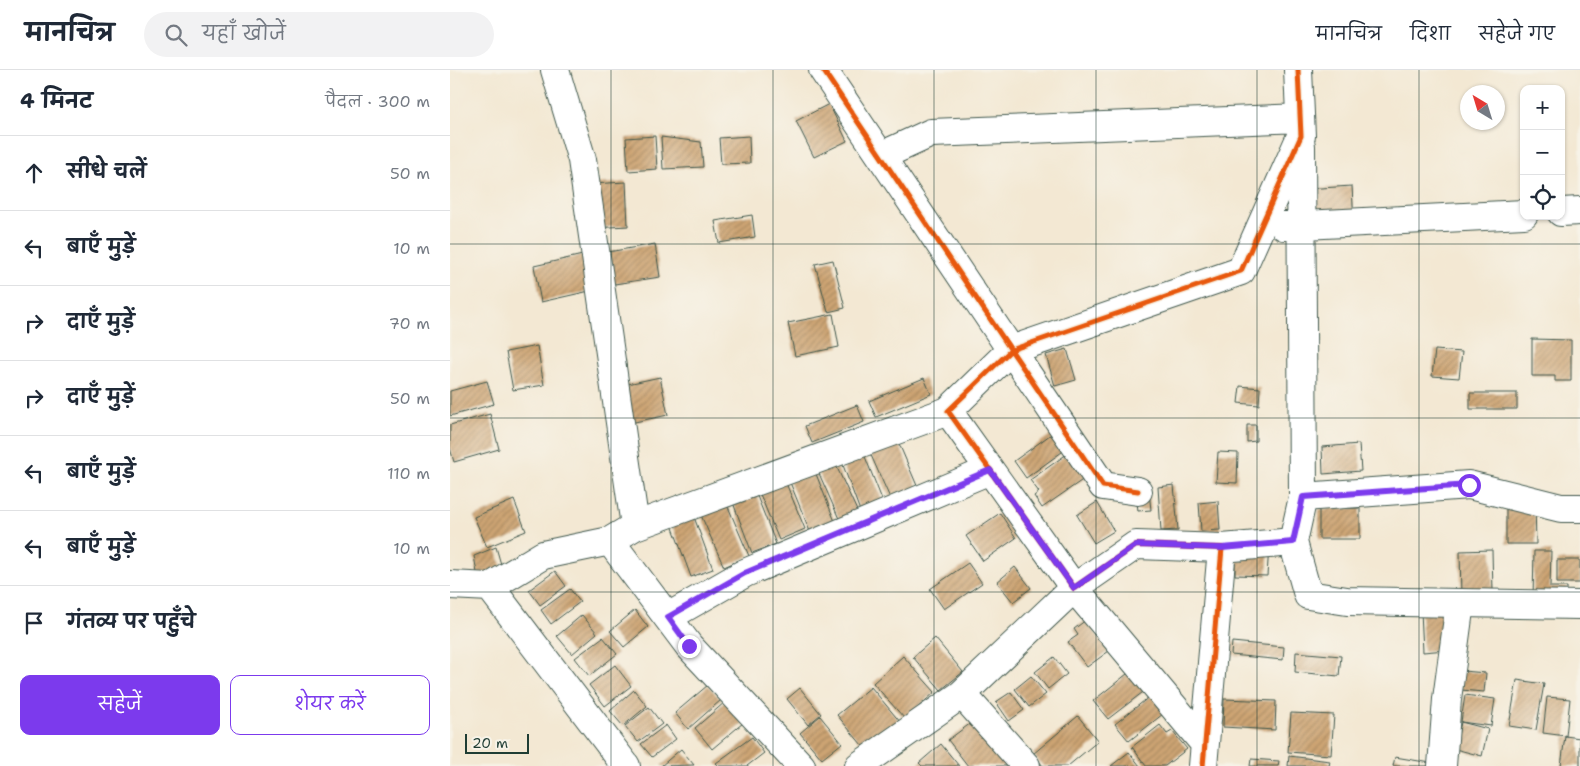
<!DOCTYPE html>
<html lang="hi">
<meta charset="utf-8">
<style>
body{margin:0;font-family:"Shantell Sans","Playpen Sans Deva",sans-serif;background:#f2f2f3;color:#1f2937}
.controls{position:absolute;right:15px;top:15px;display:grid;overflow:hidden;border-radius:10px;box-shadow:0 1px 4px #0004}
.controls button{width:45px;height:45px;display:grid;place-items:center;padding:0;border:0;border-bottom:1px solid #e0e1e3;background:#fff;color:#1f2937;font:25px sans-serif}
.compass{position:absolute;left:1010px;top:15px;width:45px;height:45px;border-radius:50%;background:#fff;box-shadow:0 1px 4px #0004;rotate:322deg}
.scale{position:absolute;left:15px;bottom:12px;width:64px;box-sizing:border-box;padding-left:5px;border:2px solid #1f3d34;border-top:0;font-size:14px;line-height:18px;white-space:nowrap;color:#1f3d34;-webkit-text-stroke:4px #f7f3e8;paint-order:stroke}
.stop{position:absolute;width:15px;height:15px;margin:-11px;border:4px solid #7c3aed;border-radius:50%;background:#fff}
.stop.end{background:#7c3aed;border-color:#fff;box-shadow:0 1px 5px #0008}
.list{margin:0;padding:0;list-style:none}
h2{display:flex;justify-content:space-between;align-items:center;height:65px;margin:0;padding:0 20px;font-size:21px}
h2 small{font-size:16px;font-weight:400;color:#747a83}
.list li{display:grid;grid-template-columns:32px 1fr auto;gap:15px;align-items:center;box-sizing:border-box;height:75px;padding:0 20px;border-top:1px solid #e0e1e3}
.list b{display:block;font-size:19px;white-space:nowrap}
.list em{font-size:16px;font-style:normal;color:#747a83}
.actions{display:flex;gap:10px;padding:15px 20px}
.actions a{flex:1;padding:11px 0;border:1px solid #7c3aed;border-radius:10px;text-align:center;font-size:18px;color:#7c3aed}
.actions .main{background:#7c3aed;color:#fff}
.icon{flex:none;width:28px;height:28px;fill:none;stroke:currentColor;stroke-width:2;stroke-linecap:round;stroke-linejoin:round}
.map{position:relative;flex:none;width:1130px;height:696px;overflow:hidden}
header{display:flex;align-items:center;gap:30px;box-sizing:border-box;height:70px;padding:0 25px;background:#fff;border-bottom:1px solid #e0e1e3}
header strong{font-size:24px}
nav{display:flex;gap:28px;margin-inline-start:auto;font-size:18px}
.search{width:350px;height:45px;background:#f2f2f3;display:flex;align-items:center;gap:12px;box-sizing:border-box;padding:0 18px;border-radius:28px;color:#747a83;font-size:19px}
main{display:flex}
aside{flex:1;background:#fff}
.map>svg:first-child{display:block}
.building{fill:url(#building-hatch)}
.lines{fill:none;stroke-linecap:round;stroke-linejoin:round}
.minor-casing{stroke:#3f574c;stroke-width:30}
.minor{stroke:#fff;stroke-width:28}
.cycleway-casing{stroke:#f7f3e8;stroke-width:8}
.cycleway{stroke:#e8590c;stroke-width:5}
.route{stroke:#7c3aed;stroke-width:6}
.grid{fill:none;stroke:#1f3d34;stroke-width:1;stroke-opacity:0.55}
</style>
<header>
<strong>मानचित्र</strong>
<div class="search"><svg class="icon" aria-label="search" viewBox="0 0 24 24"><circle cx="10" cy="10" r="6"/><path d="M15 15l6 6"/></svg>यहाँ खोजें</div>
<nav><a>मानचित्र</a><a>दिशा</a><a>सहेजे गए</a></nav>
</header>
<main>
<aside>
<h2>4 मिनट<small>पैदल · 300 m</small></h2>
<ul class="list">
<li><svg class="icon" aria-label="ahead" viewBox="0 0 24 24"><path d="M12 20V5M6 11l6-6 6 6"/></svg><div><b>सीधे चलें</b></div><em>50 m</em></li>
<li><svg class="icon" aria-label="left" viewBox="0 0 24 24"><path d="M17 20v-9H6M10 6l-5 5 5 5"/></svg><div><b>बाएँ मुड़ें</b></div><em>10 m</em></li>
<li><svg class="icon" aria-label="right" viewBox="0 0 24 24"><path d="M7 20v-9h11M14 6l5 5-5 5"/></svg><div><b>दाएँ मुड़ें</b></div><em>70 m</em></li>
<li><svg class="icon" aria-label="right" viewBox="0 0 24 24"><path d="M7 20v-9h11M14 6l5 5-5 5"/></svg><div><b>दाएँ मुड़ें</b></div><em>50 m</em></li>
<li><svg class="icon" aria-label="left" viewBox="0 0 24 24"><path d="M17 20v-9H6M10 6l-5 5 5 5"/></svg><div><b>बाएँ मुड़ें</b></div><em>110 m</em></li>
<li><svg class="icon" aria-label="left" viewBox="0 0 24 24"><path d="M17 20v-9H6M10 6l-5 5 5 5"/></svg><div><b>बाएँ मुड़ें</b></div><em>10 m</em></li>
<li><svg class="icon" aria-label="arrive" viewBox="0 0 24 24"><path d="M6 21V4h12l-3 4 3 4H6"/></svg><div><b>गंतव्य पर पहुँचे</b></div></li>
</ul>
<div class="actions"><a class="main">सहेजें</a><a>शेयर करें</a></div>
</aside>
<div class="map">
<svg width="1130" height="696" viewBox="0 0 1130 696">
<defs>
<pattern id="building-hatch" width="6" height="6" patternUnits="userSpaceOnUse" patternTransform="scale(1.25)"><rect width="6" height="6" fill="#cda473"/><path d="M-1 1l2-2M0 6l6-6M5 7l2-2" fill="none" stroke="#a6875f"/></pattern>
</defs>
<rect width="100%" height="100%" fill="#f7f3e8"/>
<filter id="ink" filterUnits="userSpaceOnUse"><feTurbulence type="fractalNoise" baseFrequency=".02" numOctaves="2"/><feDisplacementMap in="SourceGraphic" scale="10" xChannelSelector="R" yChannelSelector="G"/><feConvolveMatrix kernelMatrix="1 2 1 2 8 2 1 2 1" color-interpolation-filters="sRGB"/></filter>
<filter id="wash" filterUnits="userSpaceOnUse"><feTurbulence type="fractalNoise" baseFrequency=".0096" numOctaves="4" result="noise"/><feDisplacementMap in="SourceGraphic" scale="20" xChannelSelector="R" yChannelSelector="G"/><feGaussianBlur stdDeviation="1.12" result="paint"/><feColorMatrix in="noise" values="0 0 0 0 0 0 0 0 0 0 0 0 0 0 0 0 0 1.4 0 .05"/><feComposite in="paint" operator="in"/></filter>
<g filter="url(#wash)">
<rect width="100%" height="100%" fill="#f3e8d3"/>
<g id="blocks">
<path class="building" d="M 379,34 L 397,71 L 364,87 L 346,51 Z
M 205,66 L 207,99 L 178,101 L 176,68 Z
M 299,66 L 300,93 L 271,94 L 269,68 Z
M 211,67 L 251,72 L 253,97 L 213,99 Z
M 176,112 L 178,156 L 143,158 L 141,114 Z
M 902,116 L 904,154 L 856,157 L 855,119 Z
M 302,145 L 305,167 L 269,173 L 265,151 Z
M 205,174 L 210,207 L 158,215 L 152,183 Z
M 137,184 L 144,220 L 91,232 L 84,196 Z
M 383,190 L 395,238 L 378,242 L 365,194 Z
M 383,244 L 389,277 L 345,286 L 338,253 Z
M 1082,269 L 1121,270 L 1121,311 L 1105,311 L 1105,306 L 1082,306 Z
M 87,276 L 94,315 L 63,320 L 56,282 Z
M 617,279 L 626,310 L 605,316 L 596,285 Z
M 985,280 L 1012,282 L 1009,308 L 982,306 Z
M 210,307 L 218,345 L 180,353 L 173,315 Z
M 474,308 L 481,324 L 426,347 L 419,331 Z
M 37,311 L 44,334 L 0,346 L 0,321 Z
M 790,316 L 810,318 L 809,335 L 788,333 Z
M 1020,323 L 1067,323 L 1067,339 L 1020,339 Z
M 407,335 L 414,352 L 362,373 L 355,356 Z
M 40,344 L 49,379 L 4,392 L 0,378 L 0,355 Z
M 797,355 L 806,355 L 806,371 L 797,372 Z
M 611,357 L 623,374 L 576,408 L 564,391 Z
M 444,362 L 471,425 L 444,437 L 416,374 Z
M 909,374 L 911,401 L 873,404 L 872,377 Z
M 412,379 L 433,432 L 410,441 L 390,387 Z
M 624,379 L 641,404 L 592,438 L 584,426 L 589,422 L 580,410 Z
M 768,382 L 788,383 L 787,413 L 766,412 Z
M 384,391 L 408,443 L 390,451 L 367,399 Z
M 364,399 L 386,454 L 361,464 L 339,410 Z
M 333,406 L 355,459 L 329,470 L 307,417 Z
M 724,415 L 728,460 L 711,461 L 708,417 Z
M 305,421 L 326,474 L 302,483 L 282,430 Z
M 699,422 L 701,440 L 688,441 L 686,423 Z
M 64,430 L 76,461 L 37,477 L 24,447 Z
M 768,431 L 770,460 L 751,461 L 749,433 Z
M 1085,431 L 1086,474 L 1056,474 L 1056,432 Z
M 276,432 L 299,486 L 274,497 L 250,443 Z
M 647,432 L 664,461 L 644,473 L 627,445 Z
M 910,438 L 910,469 L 869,469 L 869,439 Z
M 550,443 L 566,468 L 533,491 L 516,466 Z
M 244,447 L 263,499 L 241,507 L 222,455 Z
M 794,475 L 819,476 L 817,506 L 785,505 L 785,490 L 793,491 Z
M 46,477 L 52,498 L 28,508 L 24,486 Z
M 1042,480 L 1043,523 L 1011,525 L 1010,481 Z
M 1084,481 L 1101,481 L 1100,517 L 1117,517 L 1117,528 L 1083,528 Z
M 1107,490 L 1130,490 L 1130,513 L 1107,513 Z
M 518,493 L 532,513 L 494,539 L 480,519 Z
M 565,497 L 581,518 L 563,532 L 547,512 Z
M 105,501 L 116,516 L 90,535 L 79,520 Z
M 120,519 L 130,532 L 101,554 L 91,540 Z
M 185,540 L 198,557 L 174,577 L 160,561 Z
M 994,540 L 996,580 L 973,582 L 971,541 Z
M 132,545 L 147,563 L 122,584 L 107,566 Z
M 636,550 L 659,581 L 637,597 L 618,572 L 628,565 L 624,559 Z
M 153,567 L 167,584 L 139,606 L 125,588 Z
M 485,568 L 513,602 L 491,620 L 463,587 Z
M 782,572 L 834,577 L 833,590 L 781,585 Z
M 846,582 L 891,586 L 889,606 L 845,602 Z
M 453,586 L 485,622 L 455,649 L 423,613 Z
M 604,587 L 617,604 L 598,619 L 585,602 Z
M 165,595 L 181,616 L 155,636 L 139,615 Z
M 682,600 L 697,619 L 658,649 L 643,631 Z
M 1013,601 L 1036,603 L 1034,622 L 1011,620 Z
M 581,606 L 596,624 L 579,637 L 565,619 Z
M 1067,610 L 1094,614 L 1086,660 L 1059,656 Z
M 258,615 L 271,630 L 238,659 L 225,643 Z
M 421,617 L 451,653 L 417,681 L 387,645 Z
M 350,618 L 371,644 L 358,655 L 337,629 Z
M 184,620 L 197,636 L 173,656 L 160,641 Z
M 561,622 L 574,640 L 559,651 L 546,632 Z
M 704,623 L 718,640 L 679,671 L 665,654 Z
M 1015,625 L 1045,629 L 1041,656 L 1011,652 Z
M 1097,627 L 1120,629 L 1116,666 L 1093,663 Z
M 774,629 L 826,631 L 825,660 L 773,657 Z
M 275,632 L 293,653 L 262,679 L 245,658 Z
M 199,637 L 212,654 L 188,672 L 175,656 Z
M 841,643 L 884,645 L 881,685 L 838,682 Z
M 370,646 L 392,673 L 372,689 L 350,663 Z
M 628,646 L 648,671 L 618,696 L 593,696 L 583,684 Z
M 529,647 L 566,696 L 518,696 L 498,670 Z
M 1011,652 L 1038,659 L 1032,686 L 1005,679 Z
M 216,655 L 226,669 L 202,687 L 191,674 Z
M 710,655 L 717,664 L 722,661 L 737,679 L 715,696 L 696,696 L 682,677 Z
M 1115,666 L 1130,668 L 1130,696 L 1111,696 Z
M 302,667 L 314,683 L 297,696 L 269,696 L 266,693 Z
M 491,674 L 509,696 L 472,696 L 469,693 Z
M 231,679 L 244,695 L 211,696 Z
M 679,682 L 690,696 L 661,696 Z
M 839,686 L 880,691 L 879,696 L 838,696 Z
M 945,687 L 987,694 L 986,696 L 943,696 Z
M 801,689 L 829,691 L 828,696 L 800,696 Z"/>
</g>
</g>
<g filter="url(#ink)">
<use href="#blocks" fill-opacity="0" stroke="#3f574c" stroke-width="1"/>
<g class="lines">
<defs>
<path id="minor" d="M 105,0 L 132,90 L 185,456 L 160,471 L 239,576 L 351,696
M 373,0 L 561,280 L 791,201 L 851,66 L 848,0
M 851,76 L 853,427
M 431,86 L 481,63 L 850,48
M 1111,142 L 1130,141
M 834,156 L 1074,144
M 688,421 L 653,416 L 561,280 L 498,341 L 624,518 L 686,475 L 772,478 L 753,696
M 185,456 L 498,341
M 843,472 L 858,525 L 897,531 L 1130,535
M 772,478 L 843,472 L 853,427 L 1019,415 L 1111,438 L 1130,438
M 0,515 L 40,517 L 93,485 L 160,471
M 40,517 L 176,696
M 218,547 L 295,503 L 540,400
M 512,624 L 576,696
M 409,696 L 512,624 L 624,518 L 754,673
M 992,696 L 997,629 L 1010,533"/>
</defs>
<use href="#minor" class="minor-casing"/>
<use href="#minor" class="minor"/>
<defs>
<path id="cycleway" d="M 373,0 L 561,280 L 791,201 L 851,66 L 848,0
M 688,421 L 653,416 L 561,280 L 498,341 L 624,518 L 686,475 L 772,478 L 753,696"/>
</defs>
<use href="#cycleway" class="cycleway-casing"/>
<use href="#cycleway" class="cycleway"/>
</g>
</g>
<g class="lines" filter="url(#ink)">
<path class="route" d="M 239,576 L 218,547 L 295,503 L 540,400 L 624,518 L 686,475 L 772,478 L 843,472 L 853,427 L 1019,415"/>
</g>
<path class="grid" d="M 161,0 L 161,696M 323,0 L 323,696M 484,0 L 484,696M 646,0 L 646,696M 807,0 L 807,696M 969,0 L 969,696M 0,174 L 1130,174M 0,348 L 1130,348M 0,522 L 1130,522"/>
</svg>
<div class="controls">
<button>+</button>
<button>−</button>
<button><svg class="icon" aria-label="locate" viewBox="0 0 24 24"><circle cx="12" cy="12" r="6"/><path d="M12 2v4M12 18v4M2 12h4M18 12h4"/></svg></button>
</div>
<svg class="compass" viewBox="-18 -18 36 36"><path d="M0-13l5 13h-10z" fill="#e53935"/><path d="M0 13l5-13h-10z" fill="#747a83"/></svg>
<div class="scale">20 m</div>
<div class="stop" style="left:1019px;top:415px"></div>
<div class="stop end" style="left:239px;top:576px"></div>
</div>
</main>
